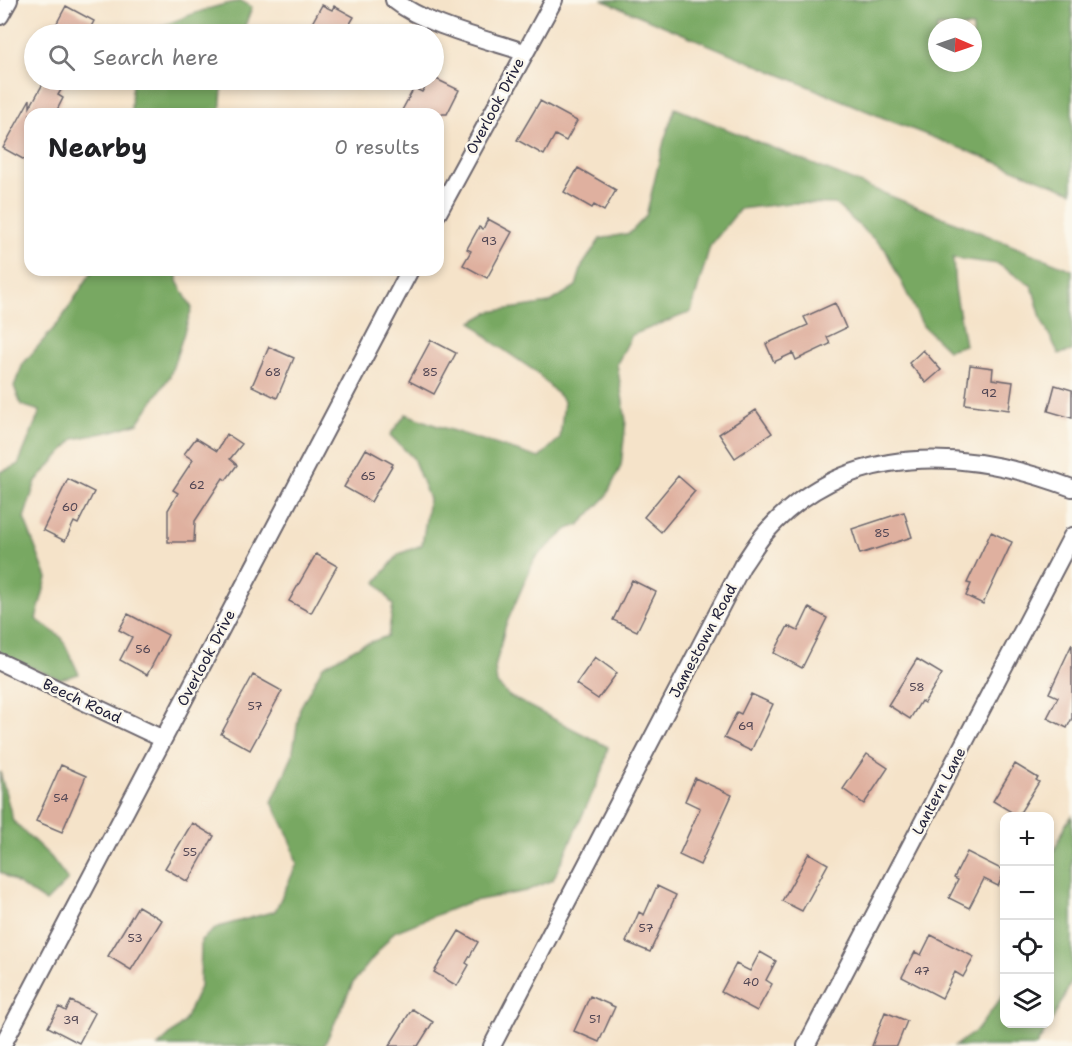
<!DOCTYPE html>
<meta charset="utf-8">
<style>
body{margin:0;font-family:"Shantell Sans",sans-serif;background:#f2f2f2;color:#202124}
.controls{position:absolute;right:18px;bottom:18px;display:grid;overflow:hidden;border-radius:12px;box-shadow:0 3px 9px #0003}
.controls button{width:54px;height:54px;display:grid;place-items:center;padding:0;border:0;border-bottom:2px solid #e0e0e0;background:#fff;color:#202124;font:30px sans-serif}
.compass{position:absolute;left:928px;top:18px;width:54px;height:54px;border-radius:50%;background:#fff;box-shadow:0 3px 9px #0003;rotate:92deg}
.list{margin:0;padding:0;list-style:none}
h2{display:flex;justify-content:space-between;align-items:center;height:78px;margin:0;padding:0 24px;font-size:26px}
h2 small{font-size:20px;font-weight:400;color:#757577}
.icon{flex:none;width:33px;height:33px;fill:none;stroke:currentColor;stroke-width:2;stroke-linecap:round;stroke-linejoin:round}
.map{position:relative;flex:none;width:1072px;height:1046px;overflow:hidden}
.search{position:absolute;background:#fff;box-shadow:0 3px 9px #0003;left:24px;top:24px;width:420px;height:66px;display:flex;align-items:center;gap:15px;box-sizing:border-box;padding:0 21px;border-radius:33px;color:#757577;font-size:22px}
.panel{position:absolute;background:#fff;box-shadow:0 3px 9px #0003;left:24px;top:108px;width:420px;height:168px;border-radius:18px}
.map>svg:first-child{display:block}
.forest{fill:#78a862;stroke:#4d654e;stroke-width:1.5;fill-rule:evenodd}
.building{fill:#dfb09f}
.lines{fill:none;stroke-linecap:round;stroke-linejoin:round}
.minor-casing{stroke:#6c666d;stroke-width:20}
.minor{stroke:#fff;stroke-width:16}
.labels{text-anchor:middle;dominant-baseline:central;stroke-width:5;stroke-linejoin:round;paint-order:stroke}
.number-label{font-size:12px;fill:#514654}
.street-label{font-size:15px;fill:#22223b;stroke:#fbf7ec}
</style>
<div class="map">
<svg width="1072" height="1046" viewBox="0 0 1072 1046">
<rect width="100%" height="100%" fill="#fbf7ec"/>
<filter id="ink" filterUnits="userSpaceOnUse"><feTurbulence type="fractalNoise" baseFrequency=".0167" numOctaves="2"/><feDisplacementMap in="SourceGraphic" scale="12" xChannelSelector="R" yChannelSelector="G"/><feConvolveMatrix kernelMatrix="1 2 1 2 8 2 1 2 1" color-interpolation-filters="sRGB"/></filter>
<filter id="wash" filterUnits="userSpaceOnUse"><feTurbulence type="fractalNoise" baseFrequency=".008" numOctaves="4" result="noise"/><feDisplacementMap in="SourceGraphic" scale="24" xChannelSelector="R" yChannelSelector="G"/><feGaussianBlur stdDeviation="1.35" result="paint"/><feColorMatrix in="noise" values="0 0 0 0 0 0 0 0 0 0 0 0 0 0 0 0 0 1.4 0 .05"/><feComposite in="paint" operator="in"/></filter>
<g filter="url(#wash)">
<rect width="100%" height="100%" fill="#f5e3c9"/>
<path class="forest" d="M 602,0 L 1072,0 L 1072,192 L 886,119 ZM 937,27 L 973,27 L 973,63 L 937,63 Z
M 241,1 L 252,7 L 242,34 L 151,34 L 153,30 C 181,18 210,6 241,1 Z
M 132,80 L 225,80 L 222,89 L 220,114 L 131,114 Z
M 675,108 L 1072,270 L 1072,351 L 1059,354 L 1042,321 L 1032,286 L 998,264 L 953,258 L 955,289 L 965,345 L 948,350 L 923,326 L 885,249 L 835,204 L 790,203 L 740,209 L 710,246 L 691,312 L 632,335 L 617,364 L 626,421 L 621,466 L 606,497 L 579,525 L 568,529 L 535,558 L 505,627 L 495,668 L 497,684 L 509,696 L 608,747 L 603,770 L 553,880 L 526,891 L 469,902 L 394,932 L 353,983 L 324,1046 L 158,1046 L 184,1022 L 200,987 L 201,940 L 218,927 L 275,911 L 297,864 L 290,839 L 272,802 L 292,757 L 300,708 L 323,666 L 362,645 L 388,636 L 393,605 L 376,582 L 399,554 L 422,545 L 429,499 L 413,458 L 390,435 L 406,414 L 435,425 L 539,458 L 560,438 L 564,401 L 536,372 L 491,341 L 472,322 L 489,312 L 549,303 L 576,286 L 582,266 L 600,239 L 630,233 L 646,216 L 664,141 Z
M 93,270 L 177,270 L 177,281 L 192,308 L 170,376 L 138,423 L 113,431 L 74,439 L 36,481 L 24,518 L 47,578 L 36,619 L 62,638 L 79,674 L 60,679 L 0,655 L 0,472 L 18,465 L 40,411 L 21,405 L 14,386 L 23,364 L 60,321 Z
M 0,772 L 13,821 L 51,857 L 68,880 L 46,902 L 0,872 Z
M 1072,816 L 1072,981 L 1054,1017 L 1036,1046 L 955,1046 L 977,1030 L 1004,994 L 1004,1024 L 1050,1024 L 1050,860 L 1066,824 Z"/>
<g id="blocks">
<path class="building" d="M 322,5 L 332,10 L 334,6 L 354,17 L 344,34 L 306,34 Z
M 66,6 L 94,21 L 87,34 L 51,34 Z
M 434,78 L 459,90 L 447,114 L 400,114 L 414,88 L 422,92 L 429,80 L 434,80 Z
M 45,80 L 67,80 L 58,95 L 63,98 L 55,114 L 30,114 L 30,163 L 3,148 L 30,99 L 30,107 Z
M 540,101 L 577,121 L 566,141 L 555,135 L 544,155 L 517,140 Z
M 578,168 L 616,190 L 604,211 L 594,205 L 592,208 L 564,192 Z
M 488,219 L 512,232 L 487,278 L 463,265 L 471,251 L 467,249 L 479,227 L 483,229 Z
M 835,303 L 846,328 L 827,337 L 830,344 L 796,360 L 793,353 L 774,362 L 766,344 L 808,325 L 804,317 Z
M 431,340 L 456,353 L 434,394 L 409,381 Z
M 269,347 L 294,358 L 277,398 L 252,386 Z
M 923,350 L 941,370 L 926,383 L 909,363 Z
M 970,365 L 993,368 L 992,379 L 1013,382 L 1009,410 L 965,404 Z
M 1055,385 L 1072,390 L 1072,418 L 1048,411 Z
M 756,410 L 772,433 L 735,458 L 719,434 Z
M 227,434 L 242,444 L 230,459 L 237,465 L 226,480 L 223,478 L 195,521 L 194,542 L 168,542 L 168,510 L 178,493 L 173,490 L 193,460 L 184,454 L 196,438 L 217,451 Z
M 366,449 L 393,464 L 371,502 L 344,487 Z
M 678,476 L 695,491 L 661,532 L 644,517 Z
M 68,479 L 94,492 L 78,524 L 74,522 L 65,541 L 43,530 Z
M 904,512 L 912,537 L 860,554 L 852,529 Z
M 991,532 L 1012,542 L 983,604 L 966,596 L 971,584 L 967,583 Z
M 316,554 L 337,566 L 311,613 L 289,601 Z
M 632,580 L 656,592 L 637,631 L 613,620 Z
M 809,608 L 827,618 L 802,668 L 774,653 L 788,626 L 798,631 Z
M 128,614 L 168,635 L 147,675 L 120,660 L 132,637 L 119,630 Z
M 1072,644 L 1072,718 L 1067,728 L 1047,718 L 1058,697 L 1049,693 Z
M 595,657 L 617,673 L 598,699 L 576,684 Z
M 917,659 L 942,674 L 924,703 L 921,701 L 910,719 L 888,705 Z
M 253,675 L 282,691 L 250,750 L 221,734 Z
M 751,694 L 773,704 L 751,751 L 724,738 L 737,712 L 741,714 Z
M 867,754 L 888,768 L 864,804 L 843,789 Z
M 1015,764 L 1038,778 L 1036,780 L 1039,782 L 1018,816 L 993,801 Z
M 61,765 L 86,776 L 62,832 L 36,821 Z
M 695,778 L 732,795 L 700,865 L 679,855 L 700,808 L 685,801 Z
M 192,823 L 214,836 L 188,882 L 165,868 Z
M 967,852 L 1005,871 L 998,886 L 984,879 L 969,908 L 949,898 L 958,880 L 954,878 Z
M 809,853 L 828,864 L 802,911 L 782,901 Z
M 657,886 L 676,895 L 650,952 L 626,942 L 639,912 L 644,915 Z
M 138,906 L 162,920 L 131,970 L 108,956 Z
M 459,931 L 478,942 L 466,963 L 469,965 L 457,986 L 434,972 Z
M 931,935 L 974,957 L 963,977 L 955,972 L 942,998 L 902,977 L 915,952 L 921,955 Z
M 760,952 L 776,961 L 766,980 L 772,984 L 757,1011 L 721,992 L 736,964 L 750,971 Z
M 590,996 L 615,1007 L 599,1042 L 574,1031 Z
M 71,1001 L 95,1013 L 79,1043 L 48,1027 L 59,1007 L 66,1011 Z
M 412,1009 L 433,1022 L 418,1046 L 389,1046 Z
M 885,1012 L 907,1021 L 897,1046 L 872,1046 Z"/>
</g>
</g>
<g filter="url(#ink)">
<use href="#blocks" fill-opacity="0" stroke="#6c666d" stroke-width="1.5"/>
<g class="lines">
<defs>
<path id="minor" d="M 394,0 C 425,25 485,39 524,52
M 0,16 L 9,0
M 438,213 L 554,0
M 0,662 L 163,739
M 2,1046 L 410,270
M 492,1046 L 742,566 C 750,555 757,542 766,532 C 847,440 966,448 1072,488
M 806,1046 L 1072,536"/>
</defs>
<use href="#minor" class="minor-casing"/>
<use href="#minor" class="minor"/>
</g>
</g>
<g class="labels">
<g class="number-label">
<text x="489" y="241">93</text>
<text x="273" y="372">68</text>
<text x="430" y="372">85</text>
<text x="989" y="393">92</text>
<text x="368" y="476">65</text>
<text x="197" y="485">62</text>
<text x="70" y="507">60</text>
<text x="882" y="533">85</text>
<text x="143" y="649">56</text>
<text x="917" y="687">58</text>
<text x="255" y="706">57</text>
<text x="746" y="726">69</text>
<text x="61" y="798">54</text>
<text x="190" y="852">55</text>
<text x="646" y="928">57</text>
<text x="135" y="938">53</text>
<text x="922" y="971">47</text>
<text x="751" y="982">40</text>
<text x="595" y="1019">51</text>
<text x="71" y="1020">39</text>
</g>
<g class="street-label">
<text transform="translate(495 106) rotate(-62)">Overlook Drive</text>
<text transform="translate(703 641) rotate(-62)">Jamestown Road</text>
<text transform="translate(206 658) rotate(-62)">Overlook Drive</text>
<text transform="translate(82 701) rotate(25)">Beech Road</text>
<text transform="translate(939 791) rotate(-62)">Lantern Lane</text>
</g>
</g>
</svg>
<div class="controls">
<button>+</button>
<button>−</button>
<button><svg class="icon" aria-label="locate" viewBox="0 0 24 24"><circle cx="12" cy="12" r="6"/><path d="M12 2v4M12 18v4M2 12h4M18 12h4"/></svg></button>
<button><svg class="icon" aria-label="layers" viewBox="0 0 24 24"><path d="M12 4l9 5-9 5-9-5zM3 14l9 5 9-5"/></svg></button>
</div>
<svg class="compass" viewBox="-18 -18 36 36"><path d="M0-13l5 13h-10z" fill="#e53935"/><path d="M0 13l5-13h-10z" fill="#757577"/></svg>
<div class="search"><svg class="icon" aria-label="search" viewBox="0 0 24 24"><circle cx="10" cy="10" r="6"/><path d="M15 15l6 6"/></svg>Search here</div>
<section class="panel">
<h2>Nearby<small>0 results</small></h2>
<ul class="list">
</ul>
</section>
</div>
